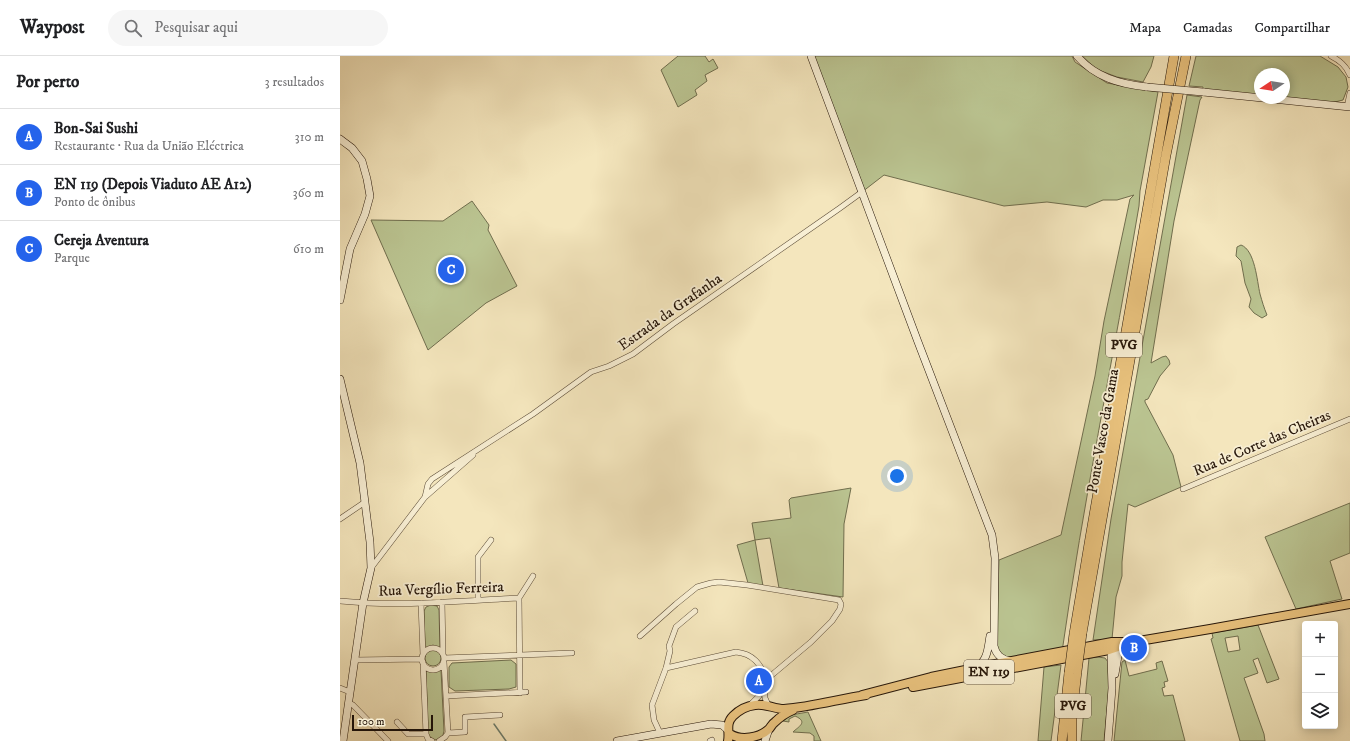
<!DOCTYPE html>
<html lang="pt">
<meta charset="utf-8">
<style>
body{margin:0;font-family:"IM FELL DW Pica",serif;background:#f6f6f6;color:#202124}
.controls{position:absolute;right:12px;bottom:12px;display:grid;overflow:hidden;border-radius:4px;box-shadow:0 2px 10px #0003}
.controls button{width:36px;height:36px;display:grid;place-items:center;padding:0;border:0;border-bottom:1px solid #e0e0e0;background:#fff;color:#202124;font:20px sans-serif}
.compass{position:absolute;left:914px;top:12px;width:36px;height:36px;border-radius:50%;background:#fff;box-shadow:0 2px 10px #0003;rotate:258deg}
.scale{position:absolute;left:12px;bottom:10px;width:81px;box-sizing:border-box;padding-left:4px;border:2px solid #261609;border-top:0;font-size:11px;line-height:14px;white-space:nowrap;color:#261609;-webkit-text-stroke:3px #f8efd4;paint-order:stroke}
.you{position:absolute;left:557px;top:420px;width:14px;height:14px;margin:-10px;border:3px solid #fff;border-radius:50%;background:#1a73e8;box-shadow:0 0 0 6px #1a73e833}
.badge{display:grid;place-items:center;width:26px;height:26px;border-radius:50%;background:#2563eb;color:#fff;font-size:13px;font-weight:700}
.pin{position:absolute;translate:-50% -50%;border:2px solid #fff;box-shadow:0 1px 4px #0006}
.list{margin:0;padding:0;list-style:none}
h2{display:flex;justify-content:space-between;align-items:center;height:52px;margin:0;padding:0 16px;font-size:17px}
h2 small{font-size:13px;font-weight:400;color:#757577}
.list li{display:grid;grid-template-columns:26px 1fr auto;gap:12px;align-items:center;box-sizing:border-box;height:56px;padding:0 16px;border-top:1px solid #e0e0e0}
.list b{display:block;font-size:15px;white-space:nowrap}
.list p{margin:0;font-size:13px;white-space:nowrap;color:#757577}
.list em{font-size:13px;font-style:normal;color:#757577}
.icon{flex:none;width:22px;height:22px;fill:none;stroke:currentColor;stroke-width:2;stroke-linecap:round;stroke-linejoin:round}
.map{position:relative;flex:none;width:1010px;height:685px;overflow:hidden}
header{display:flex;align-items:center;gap:24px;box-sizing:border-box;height:56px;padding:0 20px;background:#fff;border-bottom:1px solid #e0e0e0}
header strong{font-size:19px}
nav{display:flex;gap:22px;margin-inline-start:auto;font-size:14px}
.search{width:280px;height:36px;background:#f6f6f6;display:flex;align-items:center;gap:10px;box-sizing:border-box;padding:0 14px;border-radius:22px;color:#757577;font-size:15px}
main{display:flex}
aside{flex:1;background:#fff}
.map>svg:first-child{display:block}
.green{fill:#bbc592;stroke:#706e4e;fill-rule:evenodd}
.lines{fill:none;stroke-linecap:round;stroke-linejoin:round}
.stream{stroke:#6d7c6b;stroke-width:1.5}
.street-casing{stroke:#5a4a36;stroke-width:6}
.secondary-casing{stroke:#261609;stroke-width:8}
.primary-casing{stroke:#261609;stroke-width:10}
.highway-casing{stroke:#261609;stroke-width:10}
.street{stroke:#f8efd4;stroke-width:5}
.secondary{stroke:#f8efd4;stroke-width:7}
.primary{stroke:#eac37e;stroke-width:8}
.highway{stroke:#eac37e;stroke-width:9}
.secondary-bridge-casing{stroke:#261609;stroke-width:8;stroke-linecap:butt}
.highway-bridge-casing{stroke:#261609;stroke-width:10;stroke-linecap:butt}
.secondary-bridge{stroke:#f8efd4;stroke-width:7}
.highway-bridge{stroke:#eac37e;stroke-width:9}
.labels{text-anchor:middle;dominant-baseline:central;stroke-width:3.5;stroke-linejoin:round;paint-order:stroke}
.shield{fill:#f8efd4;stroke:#655746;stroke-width:1}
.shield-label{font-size:14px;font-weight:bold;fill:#261609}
.street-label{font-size:15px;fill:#261609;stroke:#f8efd4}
</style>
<header>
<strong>Waypost</strong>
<div class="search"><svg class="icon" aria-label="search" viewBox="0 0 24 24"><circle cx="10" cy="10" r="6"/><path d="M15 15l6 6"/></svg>Pesquisar aqui</div>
<nav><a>Mapa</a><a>Camadas</a><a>Compartilhar</a></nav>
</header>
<main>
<aside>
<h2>Por perto<small>3 resultados</small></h2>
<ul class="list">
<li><span class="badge">A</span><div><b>Bon-Sai Sushi</b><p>Restaurante · Rua da União Eléctrica</p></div><em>310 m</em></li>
<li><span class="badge">B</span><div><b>EN 119 (Depois Viaduto AE A12)</b><p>Ponto de ônibus</p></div><em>360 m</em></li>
<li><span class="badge">C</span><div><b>Cereja Aventura</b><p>Parque</p></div><em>610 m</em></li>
</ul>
</aside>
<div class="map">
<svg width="1010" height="685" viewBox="0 0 1010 685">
<rect width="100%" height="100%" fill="#f4e6bd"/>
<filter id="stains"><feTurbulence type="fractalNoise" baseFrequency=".005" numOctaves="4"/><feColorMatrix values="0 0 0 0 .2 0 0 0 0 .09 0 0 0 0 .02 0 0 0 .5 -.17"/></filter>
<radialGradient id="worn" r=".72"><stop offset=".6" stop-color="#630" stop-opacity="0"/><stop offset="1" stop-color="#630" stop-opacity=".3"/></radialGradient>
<path class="green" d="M 338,0 L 365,0 L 369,6 L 373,3 L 378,12 L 365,19 L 367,25 L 355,34 L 357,39 L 338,51 L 321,14 Z
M 472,0 L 732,0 L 735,6 L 767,27 L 818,36 L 800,135 L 799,150 C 774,299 743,447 722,596 L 672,606 L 659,598 L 656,589 L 659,504 L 721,479 L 755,320 L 764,265 L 790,143 L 794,139 L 777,144 L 763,144 L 746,151 L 707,146 L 664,150 L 544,119 L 522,136 Z
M 742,0 L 814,0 L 811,11 L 803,26 L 777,21 L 756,13 Z
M 856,0 L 980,0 L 998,11 L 1006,21 L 1008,31 L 1003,44 L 991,47 L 944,42 L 944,18 L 920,18 L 920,41 L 863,36 L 863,31 L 849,30 Z
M 847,39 L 862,41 L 860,44 L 834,165 L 811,307 L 822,301 L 826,300 L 829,304 L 830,308 L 820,320 L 808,343 L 805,344 L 805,346 L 833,399 L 841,431 L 795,451 L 788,448 L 782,506 L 782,520 L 776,541 L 772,583 L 753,584 L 771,463 Z
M 132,145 L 149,169 L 148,174 L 177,230 L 146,247 L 88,294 L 31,164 L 103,165 Z
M 901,189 C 915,194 917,225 920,238 C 922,245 924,252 927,259 L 922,262 L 914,257 L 909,251 L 911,243 L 905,227 L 901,205 L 896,200 L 897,191 Z
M 511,432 L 504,468 L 503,541 L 439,532 L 430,482 L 415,484 L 423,530 L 408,527 L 397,489 L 415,484 L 412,467 L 451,462 L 449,444 L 451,442 Z
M 1010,447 L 1010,497 L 990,505 L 1002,543 L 956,553 L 925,481 Z
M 91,549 L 97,550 L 99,554 L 100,592 L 93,589 L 85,592 L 84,555 L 86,551 Z
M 918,569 L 939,623 L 927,627 L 918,602 L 913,604 L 918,617 L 904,622 L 924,678 L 925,685 L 900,685 L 871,583 L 873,582 L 872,577 ZM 898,580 L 900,594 L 888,596 L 885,582 Z
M85 602a8 8 0 1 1 16 0a8 8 0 1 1-16 0Z
M 758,601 L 765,602 L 768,606 L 769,633 L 764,685 L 741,685 L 749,602 Z
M 171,604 L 176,608 L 176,631 L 169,633 L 115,635 L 109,631 L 109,611 L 112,607 Z
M 785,604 L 789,620 L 817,613 L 816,607 L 822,605 L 828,625 L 824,626 L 825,631 L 822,632 L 824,640 L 833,639 L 845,685 L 774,685 L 782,606 Z
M 721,609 L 711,685 L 698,685 L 704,611 Z
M 101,614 L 104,675 L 103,679 L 98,684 C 93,684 89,682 88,676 L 86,615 L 95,616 Z
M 468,656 L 481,685 L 474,685 L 474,680 L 470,677 L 453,676 C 458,671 469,666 455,660 L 449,663 L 449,666 L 443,665 L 451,659 Z"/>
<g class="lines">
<path class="stream" d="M 154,668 L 166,685"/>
<defs>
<path id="street" d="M 991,0 C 1001,5 1006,10 1010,19
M 1007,51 L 1010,37
M 843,433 L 1010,363
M 85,441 L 88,428 L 92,423 L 193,358 L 251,316 L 269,310 L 293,298 L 333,268 L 500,152 L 522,136
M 0,463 L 25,446
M 31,512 L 85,441 L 133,399
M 138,544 L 138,501 L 151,484
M 0,545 C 59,551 119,545 179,542
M 102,546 L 103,598
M 81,547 L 83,599
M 300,580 L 336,548 L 357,531 L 371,527 L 379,526 L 407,529 L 499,544 L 501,548 L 500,553 L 492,565 L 471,586 L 427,623 L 419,640 L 409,650
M82 603a11 11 0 1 1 22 0a11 11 0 1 1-22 0Z
M 104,602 L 232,597
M 15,604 L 82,603
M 83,606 L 86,678 L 88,683 L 92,685
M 326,612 L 396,596 C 414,598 420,608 427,623
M 0,632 L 10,636
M 424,633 L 425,642 L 429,651
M 180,637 L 179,542 L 193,520
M 106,640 L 186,636
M 9,647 L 13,649 L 48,685
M 57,666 L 68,678 L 86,678
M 108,677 L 125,676 L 125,661 L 160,659
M 320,677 L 314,664 L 312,649 L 326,612 L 330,595 L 329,590 L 336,571 L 355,555
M 99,685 L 105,681 L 108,677 L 104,606
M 370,685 L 372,684"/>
<path id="secondary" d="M 471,0 L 578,286 L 652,479 L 655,502 L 654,590 C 656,599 661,603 670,605
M 737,0 C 755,21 779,28 807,31
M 863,36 L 1010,51
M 0,83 L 12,92 L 22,105 L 27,123 L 30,140 L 25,158 L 10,193 L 0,244
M 0,323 L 20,407 L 30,486 L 31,512 L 23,547 L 3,685
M 774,590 L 778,600 L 775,618
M 636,611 C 648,605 648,591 650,580
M 277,685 L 371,668 L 382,669 L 388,674
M 425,685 L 429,673
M 768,685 L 772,632 L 771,600 L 775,592"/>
<path id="primary" d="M 573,631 L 769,594 L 787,588
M 522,639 L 591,621 L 650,609 L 772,586 L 793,586 L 870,573 L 1010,548
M 390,678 C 401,685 419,682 429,673 C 431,671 432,668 435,666 C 440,661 446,657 453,654
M 388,685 C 390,676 385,668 393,660 C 399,654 407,650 415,649 C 425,647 434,653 444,653 C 472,651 499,643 526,639"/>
<path id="highway" d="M 742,577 L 826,99 L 846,0
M 734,578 L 750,482 L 834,0
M 722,685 L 729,617
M 732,685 L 732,659 L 737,615"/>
</defs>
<use href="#street" class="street-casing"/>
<use href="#secondary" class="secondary-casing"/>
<use href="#primary" class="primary-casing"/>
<use href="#highway" class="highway-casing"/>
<use href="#street" class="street"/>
<use href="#secondary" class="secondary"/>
<use href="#primary" class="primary"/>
<use href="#highway" class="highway"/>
<defs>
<path id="secondary-bridge" d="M 807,31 L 863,36"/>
<path id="highway-bridge" d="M 737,615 L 742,577
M 729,617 L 734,578"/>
</defs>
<use href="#secondary-bridge" class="secondary-bridge-casing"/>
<use href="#highway-bridge" class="highway-bridge-casing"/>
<use href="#secondary-bridge" class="secondary-bridge"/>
<use href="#highway-bridge" class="highway-bridge"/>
</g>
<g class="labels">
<g class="shield">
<rect x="766" y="277" width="36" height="24" rx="3"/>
<rect x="624" y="604" width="50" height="24" rx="3"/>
<rect x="715" y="638" width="36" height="24" rx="3"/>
</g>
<g class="shield-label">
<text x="784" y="289">PVG</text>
<text x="649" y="616">EN 119</text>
<text x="733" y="650">PVG</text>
</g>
<g class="street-label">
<text transform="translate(330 256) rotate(-35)">Estrada da Grafanha</text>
<text transform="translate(763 375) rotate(-80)">Ponte Vasco da Gama</text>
<text transform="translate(922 387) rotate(-23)">Rua de Corte das Cheiras</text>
<text transform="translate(101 533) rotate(-2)">Rua Vergílio Ferreira</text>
</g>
</g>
<rect width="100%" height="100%" filter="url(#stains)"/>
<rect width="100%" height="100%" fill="url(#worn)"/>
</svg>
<div class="controls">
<button>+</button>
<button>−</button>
<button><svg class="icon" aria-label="layers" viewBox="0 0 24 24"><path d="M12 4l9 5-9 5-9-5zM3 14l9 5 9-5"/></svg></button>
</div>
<svg class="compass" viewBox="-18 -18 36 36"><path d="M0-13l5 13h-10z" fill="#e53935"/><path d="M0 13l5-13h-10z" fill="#757577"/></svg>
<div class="scale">100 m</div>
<div class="you"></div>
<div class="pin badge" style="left:419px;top:625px">A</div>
<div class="pin badge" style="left:794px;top:592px">B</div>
<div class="pin badge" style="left:111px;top:214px">C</div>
</div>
</main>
